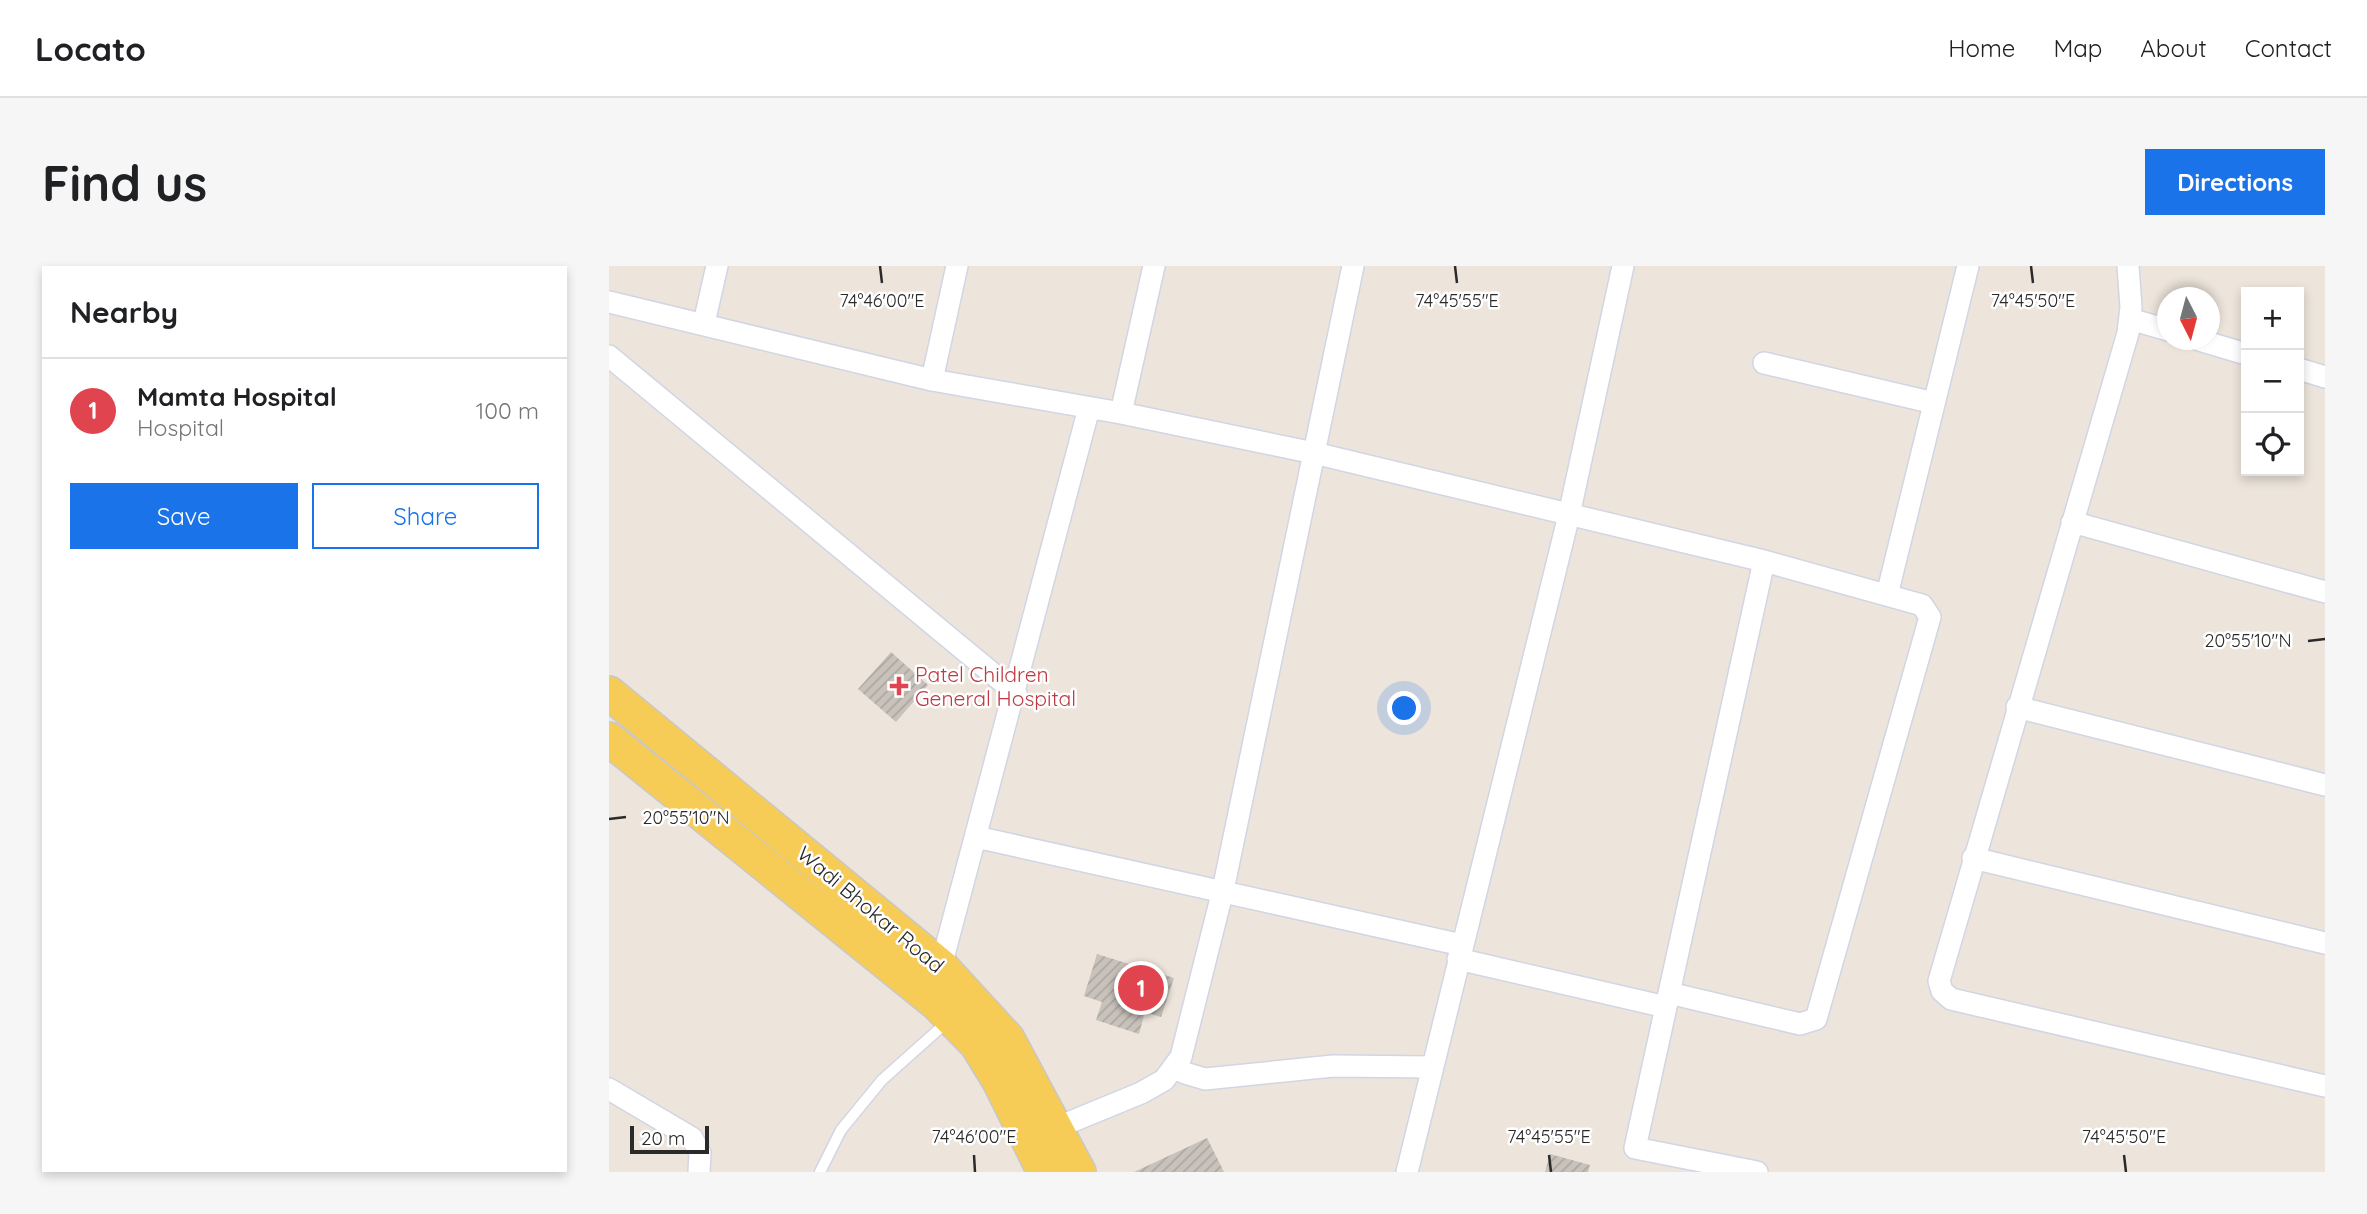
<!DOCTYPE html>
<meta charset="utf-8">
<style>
body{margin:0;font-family:Quicksand,sans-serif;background:#f6f6f6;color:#202124}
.controls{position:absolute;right:21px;top:21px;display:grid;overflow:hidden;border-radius:0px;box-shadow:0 4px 10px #0003}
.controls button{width:63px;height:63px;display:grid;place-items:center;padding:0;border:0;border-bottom:2px solid #e0e0e0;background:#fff;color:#202124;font:35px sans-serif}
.compass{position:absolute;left:1548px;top:21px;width:63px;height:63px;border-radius:50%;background:#fff;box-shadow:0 4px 10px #0003;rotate:174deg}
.scale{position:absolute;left:21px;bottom:18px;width:79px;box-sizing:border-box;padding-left:7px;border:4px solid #2a2a2a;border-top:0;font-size:19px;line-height:24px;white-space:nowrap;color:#2a2a2a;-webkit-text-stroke:5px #fff;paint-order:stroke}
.you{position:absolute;left:796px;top:443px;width:24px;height:24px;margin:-18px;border:5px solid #fff;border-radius:50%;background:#1a73e8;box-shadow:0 0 0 10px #1a73e833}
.badge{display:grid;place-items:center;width:46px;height:46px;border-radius:50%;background:#1a73e8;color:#fff;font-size:23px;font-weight:700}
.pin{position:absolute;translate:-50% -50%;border:4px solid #fff;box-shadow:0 2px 7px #0006}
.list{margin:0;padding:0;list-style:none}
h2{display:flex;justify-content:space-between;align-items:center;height:91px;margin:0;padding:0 28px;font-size:30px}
h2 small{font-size:23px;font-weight:400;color:#757577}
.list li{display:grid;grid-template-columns:46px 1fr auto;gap:21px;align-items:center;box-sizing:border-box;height:105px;padding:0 28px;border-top:2px solid #e0e0e0}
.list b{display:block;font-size:26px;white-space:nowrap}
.list p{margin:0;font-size:23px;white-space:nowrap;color:#757577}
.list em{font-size:23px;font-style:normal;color:#757577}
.actions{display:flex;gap:14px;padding:21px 28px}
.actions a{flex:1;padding:16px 0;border:2px solid #1a73e8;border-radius:0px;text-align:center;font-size:24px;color:#1a73e8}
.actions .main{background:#1a73e8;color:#fff}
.icon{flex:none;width:38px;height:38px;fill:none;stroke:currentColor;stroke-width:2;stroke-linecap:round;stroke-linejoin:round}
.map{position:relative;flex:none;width:1716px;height:906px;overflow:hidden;border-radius:0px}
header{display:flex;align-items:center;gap:42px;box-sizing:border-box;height:98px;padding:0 35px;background:#fff;border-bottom:2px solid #e0e0e0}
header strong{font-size:33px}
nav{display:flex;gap:38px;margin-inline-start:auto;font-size:24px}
.intro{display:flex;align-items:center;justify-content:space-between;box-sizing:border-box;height:168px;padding:0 42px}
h1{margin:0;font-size:49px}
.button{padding:18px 32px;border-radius:0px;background:#1a73e8;color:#fff;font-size:24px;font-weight:700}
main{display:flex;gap:42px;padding:0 42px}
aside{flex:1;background:#fff;border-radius:0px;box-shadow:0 4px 10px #0003}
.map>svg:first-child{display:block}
.building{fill:url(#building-hatch)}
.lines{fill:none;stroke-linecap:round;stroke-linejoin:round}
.service-casing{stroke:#d1d5e4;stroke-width:13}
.minor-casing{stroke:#d1d5e4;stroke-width:24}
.primary-casing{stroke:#c8c8c8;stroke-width:36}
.service{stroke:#fff;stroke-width:10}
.minor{stroke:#fff;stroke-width:21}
.primary{stroke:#f7cc56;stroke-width:33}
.ticks{fill:none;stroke:#2a2a2a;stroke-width:2.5}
.health-dot{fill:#e0444e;stroke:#fff;stroke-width:2.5}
.labels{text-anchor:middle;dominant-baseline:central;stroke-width:5;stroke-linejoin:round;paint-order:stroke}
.health-label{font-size:21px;fill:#be3a42;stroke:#fff;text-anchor:start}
.street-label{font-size:21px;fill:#2a2a2a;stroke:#fff}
.ticks-label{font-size:18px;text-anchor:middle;fill:#2a2a2a;stroke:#fff;stroke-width:5;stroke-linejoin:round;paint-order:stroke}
</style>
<header>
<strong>Locato</strong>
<nav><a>Home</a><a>Map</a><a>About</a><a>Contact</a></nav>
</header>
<div class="intro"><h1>Find us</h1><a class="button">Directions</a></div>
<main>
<aside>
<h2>Nearby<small></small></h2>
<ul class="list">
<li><span class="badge" style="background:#e0444e">1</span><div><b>Mamta Hospital</b><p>Hospital</p></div><em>100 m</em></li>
</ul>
<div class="actions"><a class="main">Save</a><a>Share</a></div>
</aside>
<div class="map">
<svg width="1716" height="906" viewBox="0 0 1716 906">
<defs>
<pattern id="building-hatch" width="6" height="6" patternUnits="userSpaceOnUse" patternTransform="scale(1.75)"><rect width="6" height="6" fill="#c8c2bb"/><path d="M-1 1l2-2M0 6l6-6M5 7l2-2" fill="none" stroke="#aca7a1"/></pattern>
</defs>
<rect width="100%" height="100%" fill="#ede5dc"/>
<path class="building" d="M 282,386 L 319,419 L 287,456 L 249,423 Z
M 488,688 L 565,712 L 552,751 L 536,746 L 530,768 L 487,754 L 493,736 L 475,730 Z
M 598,872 L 615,906 L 525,906 Z
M 941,888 L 981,899 L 979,906 L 936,906 Z"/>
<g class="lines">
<defs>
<path id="service" d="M 211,906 L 232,864 L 273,814 L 338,756"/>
<path id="minor" d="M 1519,0 L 1522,41 L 1519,67 L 1330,715 L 1333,725 L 1342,733 L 1716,820
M 0,36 L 323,114 L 512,147 L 705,187 L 1155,295 L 1026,882 L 1148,906
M 1521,53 L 1559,64
M 95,57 L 108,0
M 1590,74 L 1637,88
M 0,90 L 407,427
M 1155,97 L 1325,137
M 1690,103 L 1716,111
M 323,114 L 348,0
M 512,147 L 545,0
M 1463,256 L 1716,326
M 1278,329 L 1359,0
M 1408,441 L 1716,519
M 367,571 L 853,679
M 1364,592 L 1716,677
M 849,693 L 1057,741
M 332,700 L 480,142
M 1060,727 L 1191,758 L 1207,753 L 1321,351 L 1313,339 L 1155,295
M 568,800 L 576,807 L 596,813 L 724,800 L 823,801
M 0,823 L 83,872 L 91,887 L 90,906
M 437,866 L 532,827 L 555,814 L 572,791 L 614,624 L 744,0
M 798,906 L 960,249 L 1014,0"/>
<path id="primary" d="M 0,427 L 332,700 L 399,773 L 470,906
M 0,473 L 328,738 L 368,779 L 390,815 L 435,906"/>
</defs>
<use href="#service" class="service-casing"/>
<use href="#minor" class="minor-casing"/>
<use href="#primary" class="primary-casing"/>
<use href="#service" class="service"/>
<use href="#minor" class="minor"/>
<use href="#primary" class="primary"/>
</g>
<path class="ticks" d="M 271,0 L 273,17M 846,0 L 848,17M 1422,0 L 1424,17M 1699,375 L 1716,373M 0,553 L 17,551M 365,889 L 366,906M 940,889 L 942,906M 1515,889 L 1517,906"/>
<path class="health-dot" d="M286.5 409.5h7v7h7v7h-7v7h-7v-7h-7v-7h7z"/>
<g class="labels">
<g class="health-label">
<text x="306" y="408">Patel Children<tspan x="306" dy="24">General Hospital</tspan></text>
</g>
<g class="street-label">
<text transform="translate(262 643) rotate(40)">Wadi Bhokar Road</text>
</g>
</g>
<g class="ticks-label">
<text x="273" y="41">74°46'00"E</text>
<text x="848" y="41">74°45'55"E</text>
<text x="1424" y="41">74°45'50"E</text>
<text x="1639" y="381">20°55'10"N</text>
<text x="77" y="558">20°55'10"N</text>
<text x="365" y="877">74°46'00"E</text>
<text x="940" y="877">74°45'55"E</text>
<text x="1515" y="877">74°45'50"E</text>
</g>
</svg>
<div class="controls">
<button>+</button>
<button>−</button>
<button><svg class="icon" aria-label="locate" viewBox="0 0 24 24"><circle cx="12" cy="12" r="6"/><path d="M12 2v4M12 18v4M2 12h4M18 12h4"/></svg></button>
</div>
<svg class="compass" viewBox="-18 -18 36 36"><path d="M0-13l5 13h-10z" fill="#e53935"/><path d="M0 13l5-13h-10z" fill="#757577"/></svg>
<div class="scale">20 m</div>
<div class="you"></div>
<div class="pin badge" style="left:532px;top:722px;background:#e0444e">1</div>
</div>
</main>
